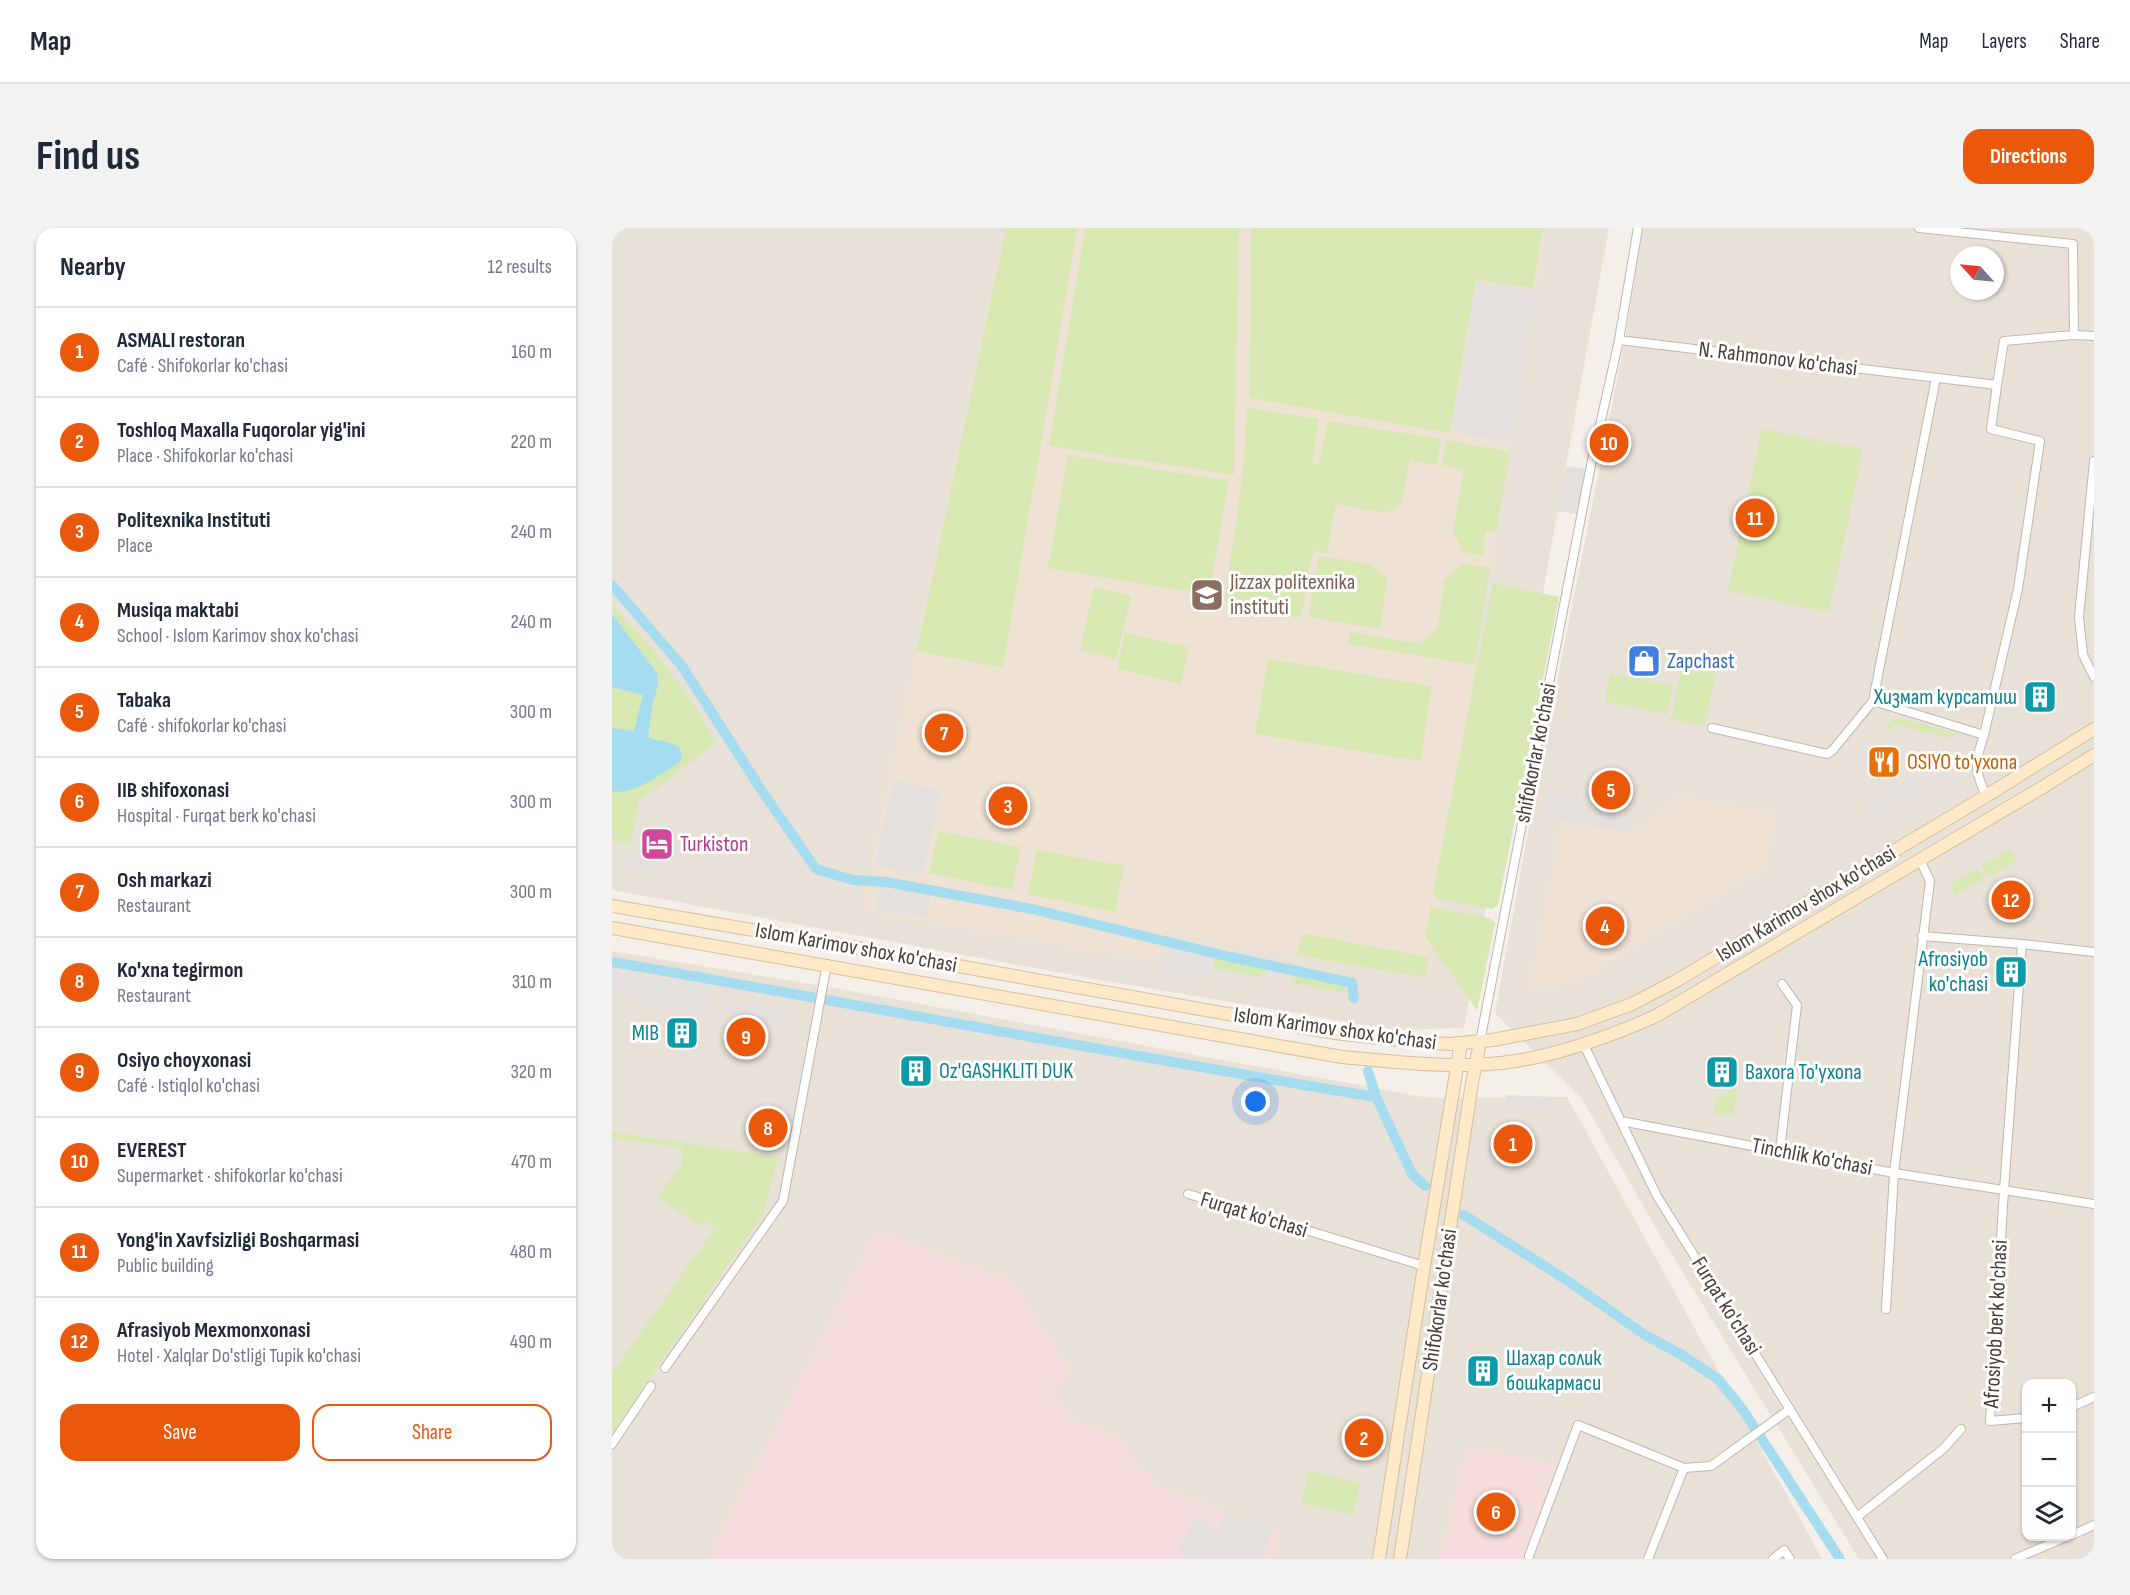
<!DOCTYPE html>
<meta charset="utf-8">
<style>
body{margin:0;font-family:"Sofia Sans Condensed",sans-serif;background:#f2f2f3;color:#1f2937}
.controls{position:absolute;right:18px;bottom:18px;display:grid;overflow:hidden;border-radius:12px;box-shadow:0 2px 4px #0004}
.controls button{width:54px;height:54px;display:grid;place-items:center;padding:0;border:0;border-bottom:2px solid #e0e1e3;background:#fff;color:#1f2937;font:30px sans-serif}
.compass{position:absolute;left:1338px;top:18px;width:54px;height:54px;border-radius:50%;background:#fff;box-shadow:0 2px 4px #0004;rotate:297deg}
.you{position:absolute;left:644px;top:874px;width:21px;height:21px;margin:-15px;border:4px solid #fff;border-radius:50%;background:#1a73e8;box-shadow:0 0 0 9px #1a73e833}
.badge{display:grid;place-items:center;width:39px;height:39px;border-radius:50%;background:#ea580c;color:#fff;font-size:20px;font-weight:700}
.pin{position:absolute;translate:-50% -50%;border:3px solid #fff;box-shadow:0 2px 6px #0006}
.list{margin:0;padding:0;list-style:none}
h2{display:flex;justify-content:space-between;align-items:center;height:78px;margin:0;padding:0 24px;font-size:26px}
h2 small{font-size:20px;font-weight:400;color:#747a83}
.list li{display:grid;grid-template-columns:39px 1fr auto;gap:18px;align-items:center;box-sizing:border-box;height:90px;padding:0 24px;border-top:2px solid #e0e1e3}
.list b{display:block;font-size:22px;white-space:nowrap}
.list p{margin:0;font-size:20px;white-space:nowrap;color:#747a83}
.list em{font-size:20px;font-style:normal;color:#747a83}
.actions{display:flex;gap:12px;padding:18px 24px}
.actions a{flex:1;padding:14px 0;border:2px solid #ea580c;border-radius:18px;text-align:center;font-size:21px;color:#ea580c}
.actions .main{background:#ea580c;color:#fff}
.icon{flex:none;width:33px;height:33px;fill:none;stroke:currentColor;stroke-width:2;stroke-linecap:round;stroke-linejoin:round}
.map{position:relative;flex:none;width:1482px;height:1331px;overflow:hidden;border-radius:18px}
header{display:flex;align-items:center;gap:36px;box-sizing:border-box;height:84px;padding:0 30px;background:#fff;border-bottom:2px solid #e0e1e3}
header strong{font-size:28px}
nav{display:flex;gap:33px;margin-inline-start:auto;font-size:21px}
.intro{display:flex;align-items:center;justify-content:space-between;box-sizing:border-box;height:144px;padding:0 36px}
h1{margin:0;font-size:42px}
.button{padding:15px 27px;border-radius:18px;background:#ea580c;color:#fff;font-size:21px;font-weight:700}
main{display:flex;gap:36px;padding:0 36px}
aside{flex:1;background:#fff;border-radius:18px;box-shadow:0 2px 4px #0004}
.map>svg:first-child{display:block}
.residential{fill:#e8e1d7;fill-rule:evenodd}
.education{fill:#ede2d3}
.medical{fill:#f5dddd}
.green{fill:#d7e8b2}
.parking{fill:#e3e0de}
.water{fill:#a6dcf0}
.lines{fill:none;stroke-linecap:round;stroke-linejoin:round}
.canal{stroke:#a6dcf0;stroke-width:10}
.minor-casing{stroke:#c0b6ab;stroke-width:10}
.secondary-casing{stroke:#d7bf9b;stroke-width:14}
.minor{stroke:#fff;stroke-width:8}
.secondary{stroke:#feeac9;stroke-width:12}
.labels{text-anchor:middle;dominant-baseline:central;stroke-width:6;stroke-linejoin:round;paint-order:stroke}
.street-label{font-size:22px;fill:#483f37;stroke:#fff}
.education-label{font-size:22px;fill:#785e54;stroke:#fff;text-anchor:start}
.shop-label{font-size:22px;fill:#366cbe;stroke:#fff;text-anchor:start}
.culture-label{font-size:22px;fill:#0d838f;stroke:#fff;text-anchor:end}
.food-label{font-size:22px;fill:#c56008;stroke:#fff;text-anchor:start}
.hotel-label{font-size:22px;fill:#b23c85;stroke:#fff;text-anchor:start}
</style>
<header>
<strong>Map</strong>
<nav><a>Map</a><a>Layers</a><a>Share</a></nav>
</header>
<div class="intro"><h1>Find us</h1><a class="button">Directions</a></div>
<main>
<aside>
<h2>Nearby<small>12 results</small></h2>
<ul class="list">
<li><span class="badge">1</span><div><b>ASMALI restoran</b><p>Café · Shifokorlar ko'chasi</p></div><em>160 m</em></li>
<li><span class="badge">2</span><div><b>Toshloq Maxalla Fuqorolar yig'ini</b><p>Place · Shifokorlar ko'chasi</p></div><em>220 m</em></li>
<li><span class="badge">3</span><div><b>Politexnika Instituti</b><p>Place</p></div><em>240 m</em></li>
<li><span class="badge">4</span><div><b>Musiqa maktabi</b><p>School · Islom Karimov shox ko'chasi</p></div><em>240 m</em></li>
<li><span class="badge">5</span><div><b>Tabaka</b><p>Café · shifokorlar ko'chasi</p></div><em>300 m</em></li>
<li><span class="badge">6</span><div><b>IIB shifoxonasi</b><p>Hospital · Furqat berk ko'chasi</p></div><em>300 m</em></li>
<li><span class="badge">7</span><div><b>Osh markazi</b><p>Restaurant</p></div><em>300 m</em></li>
<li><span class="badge">8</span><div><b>Ko'xna tegirmon</b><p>Restaurant</p></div><em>310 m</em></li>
<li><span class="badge">9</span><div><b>Osiyo choyxonasi</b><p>Café · Istiqlol ko'chasi</p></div><em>320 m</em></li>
<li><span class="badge">10</span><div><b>EVEREST</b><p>Supermarket · shifokorlar ko'chasi</p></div><em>470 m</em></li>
<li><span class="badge">11</span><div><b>Yong'in Xavfsizligi Boshqarmasi</b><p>Public building</p></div><em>480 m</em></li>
<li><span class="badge">12</span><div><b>Afrasiyob Mexmonxonasi</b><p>Hotel · Xalqlar Do'stligi Tupik ko'chasi</p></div><em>490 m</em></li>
</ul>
<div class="actions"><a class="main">Save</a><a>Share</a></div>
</aside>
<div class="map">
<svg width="1482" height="1331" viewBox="0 0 1482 1331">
<rect width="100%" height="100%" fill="#f4efe9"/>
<path class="residential" d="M 0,0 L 997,0 L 852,800 L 782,802 L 477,750 L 0,662 Z
M 1030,0 L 1482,0 L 1482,1331 L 1247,1331 L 1048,1007 L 970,871 L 883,785 L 928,539 L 1015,102 ZM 1347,27 L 1383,27 L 1383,63 L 1347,63 ZM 1414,1156 L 1460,1156 L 1460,1308 L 1414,1308 Z
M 0,723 L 222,760 L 817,870 L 955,869 L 1210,1331 L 0,1331 Z"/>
<path class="education" d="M 393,0 L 935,0 L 879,333 L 863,438 L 846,575 L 814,751 L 580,710 L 552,703 L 546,734 L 249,683 Z
M 1068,567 L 1166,587 L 1154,640 L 963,756 L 915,764 L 949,593 L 1019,605 Z"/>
<path class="medical" d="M 265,1002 L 367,1041 L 397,1047 L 454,1135 L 456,1150 L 438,1162 L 459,1190 L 503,1207 L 543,1257 L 669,1301 L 663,1331 L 95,1331 Z
M 854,1218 L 945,1236 L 913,1331 L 828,1331 Z"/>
<path class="green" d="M 394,0 L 465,0 L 391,440 L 305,423 Z
M 473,0 L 627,0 L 622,247 L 437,218 Z
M 639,0 L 931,0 L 921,60 L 864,52 L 838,205 L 638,170 Z
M 635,180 L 707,191 L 700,236 L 707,236 L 716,193 L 829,211 L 825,237 L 798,232 L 789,276 L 774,285 L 724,276 L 715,325 L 701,323 L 689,389 L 612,374 C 622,310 633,246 635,180 Z
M 1150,201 L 1251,221 L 1217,384 L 1116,363 Z
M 834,212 L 898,224 L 884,304 L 874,303 L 870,328 L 851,324 L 841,303 L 852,242 L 830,237 Z
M 456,227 L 616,253 L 597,367 L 436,340 Z
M 707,328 L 758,336 L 775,351 L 768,401 L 696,389 Z
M 851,335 L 878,340 L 863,437 L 736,416 L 738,404 L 808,416 L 825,401 L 833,351 Z
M 881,355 L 947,369 L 886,677 L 880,681 L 825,671 L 821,665 Z
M 482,359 L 519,368 L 504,431 L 468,422 Z
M 0,377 L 41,422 L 72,462 L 105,514 L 27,574 L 18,616 L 0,613 Z
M 513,405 L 577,419 L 569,456 L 505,441 Z
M 656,431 L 820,458 L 808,533 L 643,506 Z
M 1070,436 L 1104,443 L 1093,498 L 1059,492 Z
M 998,446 L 1061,457 L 1055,486 L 993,474 Z
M 1287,490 L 1347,506 L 1338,510 L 1286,497 L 1276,502 L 1273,497 Z
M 326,603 L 409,619 L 400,662 L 317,645 Z
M 1398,621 L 1405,632 L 1376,649 L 1369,638 Z
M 425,622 L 512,638 L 503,684 L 416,666 Z
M 1366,640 L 1372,651 L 1344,667 L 1338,656 Z
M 819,679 L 878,690 L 883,695 L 865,783 L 813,708 Z
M 694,706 L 817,729 L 813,750 L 685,727 L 689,710 Z
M 604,723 L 655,733 L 652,749 L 601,740 Z
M 684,739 L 735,748 L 732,765 L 680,755 Z
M 1125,859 L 1122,887 L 1102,886 L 1104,871 Z
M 0,904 L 167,929 L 151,986 L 0,1205 L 0,1145 L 103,1000 L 91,992 L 87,998 L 46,969 L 70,936 L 71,920 L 0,910 Z
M 697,1243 L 749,1255 L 741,1287 L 690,1275 Z"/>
<path class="parking" d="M 865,53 L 924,63 L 899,214 L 840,204 Z
M 954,238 L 974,241 L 965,286 L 945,283 Z
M 1338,532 L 1344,544 L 1258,588 L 1252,575 Z
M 282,552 L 329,562 L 310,647 L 263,637 Z
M 937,564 L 966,569 L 965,580 L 1021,589 L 1018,604 L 932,589 Z
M 15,621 L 51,628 L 47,647 L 11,640 Z
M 267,659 L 319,667 L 315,689 L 264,681 Z
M 553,715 L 604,725 L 598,753 L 548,744 Z
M 0,741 L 32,746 L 28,769 L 0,765 Z
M 34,747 L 97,758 L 92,787 L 29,776 Z
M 116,772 L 166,780 L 164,794 L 114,785 Z
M 894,867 L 942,869 L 941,883 L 894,880 Z
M 174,875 L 184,877 L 175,917 L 165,915 Z
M 613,1282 L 661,1299 L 650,1331 L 581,1331 L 566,1324 L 583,1288 L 607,1303 Z"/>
<path class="water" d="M 0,386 L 45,445 L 46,457 L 40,479 L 36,509 C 49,516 76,511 68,534 C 47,547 26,565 0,564 L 0,500 L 22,503 L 31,467 L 0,459 Z"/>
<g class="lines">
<path class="canal" d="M 0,357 L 70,438 L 150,563 L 204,641 L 241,652 L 274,654 L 420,681 L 614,728 L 740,755 L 742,770
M 0,734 C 255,778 509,827 764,869
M 756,843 L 764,869 L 800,946 L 813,958
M 852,987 L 956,1053 L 1033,1107 L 1070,1127 L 1106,1151 L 1131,1182 L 1228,1331"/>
<defs>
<path id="minor" d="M 1307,0 L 1461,16 L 1462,107
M 1007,112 L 1385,157 L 1392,113 L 1462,107 L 1482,108
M 1324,150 L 1261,473 L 1372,507 C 1362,537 1362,539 1374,568
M 1482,233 L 1467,389 L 1471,427 L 1482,449
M 1100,500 L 1215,526 L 1220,523 L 1261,473
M 1372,507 L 1406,361 L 1428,213 L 1379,201 L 1385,157
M 1310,708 L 1410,716 L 1482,724
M 1410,716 L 1392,962 L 1378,1193 L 1414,1190
M 868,814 L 979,237 L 1007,112 L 1026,0
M 972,817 L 1045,968 L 1271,1331
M 1009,893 L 1282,945 L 1482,976
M 1168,922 L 1185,777 L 1170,756
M 576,966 L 812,1038
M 1274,1081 L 1282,945 L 1318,653 L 1308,632
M 53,1140 L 171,973 L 215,736
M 1460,1179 L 1482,1169
M 0,1216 L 39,1158
M 1245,1289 L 1331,1221 L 1349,1201
M 1460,1307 L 1482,1297
M 917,1328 L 966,1197 L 1072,1240 L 1099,1238 L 1178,1181
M 1036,1331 L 1072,1240
M 1161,1331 L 1172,1322 L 1178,1331
M 1403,1331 L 1456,1308"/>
<path id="secondary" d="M 0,678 L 228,717 L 723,805 L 804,814 L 838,816 L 881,812 L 965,796 L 1020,776 L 1064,753 L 1374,568 L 1482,501
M 0,700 L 730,829 C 787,834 847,842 904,833 C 953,825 999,808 1044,788 L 1431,559 L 1482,527
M 767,1331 L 812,1038 L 849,815
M 788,1331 L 860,855 L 868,814"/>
</defs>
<use href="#minor" class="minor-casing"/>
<use href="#secondary" class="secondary-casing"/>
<use href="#minor" class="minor"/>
<use href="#secondary" class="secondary"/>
</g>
<defs>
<symbol id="university-square" viewBox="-11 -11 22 22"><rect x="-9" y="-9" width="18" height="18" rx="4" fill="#8d6e63" stroke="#fff"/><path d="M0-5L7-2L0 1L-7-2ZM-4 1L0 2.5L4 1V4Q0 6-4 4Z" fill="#fff"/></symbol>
<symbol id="shop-square" viewBox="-11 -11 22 22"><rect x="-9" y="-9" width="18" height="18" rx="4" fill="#3f7fe0" stroke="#fff"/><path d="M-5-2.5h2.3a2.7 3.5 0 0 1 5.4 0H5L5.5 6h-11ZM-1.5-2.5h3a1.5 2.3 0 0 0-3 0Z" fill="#fff"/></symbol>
<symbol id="building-square" viewBox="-11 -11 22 22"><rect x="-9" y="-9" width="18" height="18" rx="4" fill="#0f9aa8" stroke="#fff"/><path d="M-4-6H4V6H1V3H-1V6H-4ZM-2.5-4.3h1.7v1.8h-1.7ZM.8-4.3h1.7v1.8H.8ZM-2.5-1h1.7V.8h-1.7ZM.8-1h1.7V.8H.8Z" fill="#fff"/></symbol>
<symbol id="restaurant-square" viewBox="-11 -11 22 22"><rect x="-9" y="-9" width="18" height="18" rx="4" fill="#e8710a" stroke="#fff"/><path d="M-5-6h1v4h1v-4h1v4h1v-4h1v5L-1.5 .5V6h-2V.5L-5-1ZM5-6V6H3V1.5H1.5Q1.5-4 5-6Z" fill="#fff"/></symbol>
<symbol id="hotel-square" viewBox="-11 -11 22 22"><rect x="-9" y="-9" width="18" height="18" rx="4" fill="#d1479c" stroke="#fff"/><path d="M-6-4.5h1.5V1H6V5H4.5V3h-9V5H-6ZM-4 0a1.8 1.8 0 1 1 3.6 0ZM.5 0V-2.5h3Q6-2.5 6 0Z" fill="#fff"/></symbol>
</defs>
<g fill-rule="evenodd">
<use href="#university-square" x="576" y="348" width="38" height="38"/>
<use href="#shop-square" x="1013" y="414" width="38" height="38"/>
<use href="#building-square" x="1409" y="450" width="38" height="38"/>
<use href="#restaurant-square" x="1253" y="515" width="38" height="38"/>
<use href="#hotel-square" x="26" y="597" width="38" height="38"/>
<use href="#building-square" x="1380" y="725" width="38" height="38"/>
<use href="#building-square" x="51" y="786" width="38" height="38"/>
<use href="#building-square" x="285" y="824" width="38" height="38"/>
<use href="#building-square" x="1091" y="825" width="38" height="38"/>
<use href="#building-square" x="852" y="1124" width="38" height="38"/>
</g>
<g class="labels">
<g class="street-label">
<text transform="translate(1166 131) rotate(7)">N. Rahmonov ko'chasi</text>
<text transform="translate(924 525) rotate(-79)">shifokorlar ko'chasi</text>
<text transform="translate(1194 676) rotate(-31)">Islom Karimov shox ko'chasi</text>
<text transform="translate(244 720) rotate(10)">Islom Karimov shox ko'chasi</text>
<text transform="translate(723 801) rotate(8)">Islom Karimov shox ko'chasi</text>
<text transform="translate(1200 929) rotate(11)">Tinchlik Ko'chasi</text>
<text transform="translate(642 987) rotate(17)">Furqat ko'chasi</text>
<text transform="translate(828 1072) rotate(-82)">Shifokorlar ko'chasi</text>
<text transform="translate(1114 1078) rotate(58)">Furqat ko'chasi</text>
<text transform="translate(1384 1096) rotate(-87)">Afrosiyob berk ko'chasi</text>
</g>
<g class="education-label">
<text x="618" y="354">Jizzax politexnika<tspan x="618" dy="25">instituti</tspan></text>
</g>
<g class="shop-label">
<text x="1055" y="433">Zapchast</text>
</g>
<g class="culture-label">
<text x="1405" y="469">Хизмат курсатиш</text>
<text x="1376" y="731">Afrosiyob<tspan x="1376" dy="25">ko'chasi</tspan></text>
<text x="47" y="805">MIB</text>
<text x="327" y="843" text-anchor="start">Oz'GASHKLITI DUK</text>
<text x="1133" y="844" text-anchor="start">Baxora To'yxona</text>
<text x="894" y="1130" text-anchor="start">Шахар солик<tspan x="894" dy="25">бошкармаси</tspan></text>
</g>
<g class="food-label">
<text x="1295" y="534">OSIYO to'yxona</text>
</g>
<g class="hotel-label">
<text x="68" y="616">Turkiston</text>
</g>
</g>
</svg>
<div class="controls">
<button>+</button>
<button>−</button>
<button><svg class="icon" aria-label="layers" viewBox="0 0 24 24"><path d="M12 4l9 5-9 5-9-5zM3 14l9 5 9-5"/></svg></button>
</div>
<svg class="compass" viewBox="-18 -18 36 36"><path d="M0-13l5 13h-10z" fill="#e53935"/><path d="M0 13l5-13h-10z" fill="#747a83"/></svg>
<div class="you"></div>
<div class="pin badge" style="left:901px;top:916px">1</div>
<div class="pin badge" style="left:752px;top:1210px">2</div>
<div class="pin badge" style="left:396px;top:578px">3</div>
<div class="pin badge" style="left:993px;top:698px">4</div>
<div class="pin badge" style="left:999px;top:562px">5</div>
<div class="pin badge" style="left:884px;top:1284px">6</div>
<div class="pin badge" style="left:332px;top:505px">7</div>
<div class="pin badge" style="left:156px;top:900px">8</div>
<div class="pin badge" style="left:134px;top:809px">9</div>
<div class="pin badge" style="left:997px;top:215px">10</div>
<div class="pin badge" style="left:1143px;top:290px">11</div>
<div class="pin badge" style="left:1399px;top:672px">12</div>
</div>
</main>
